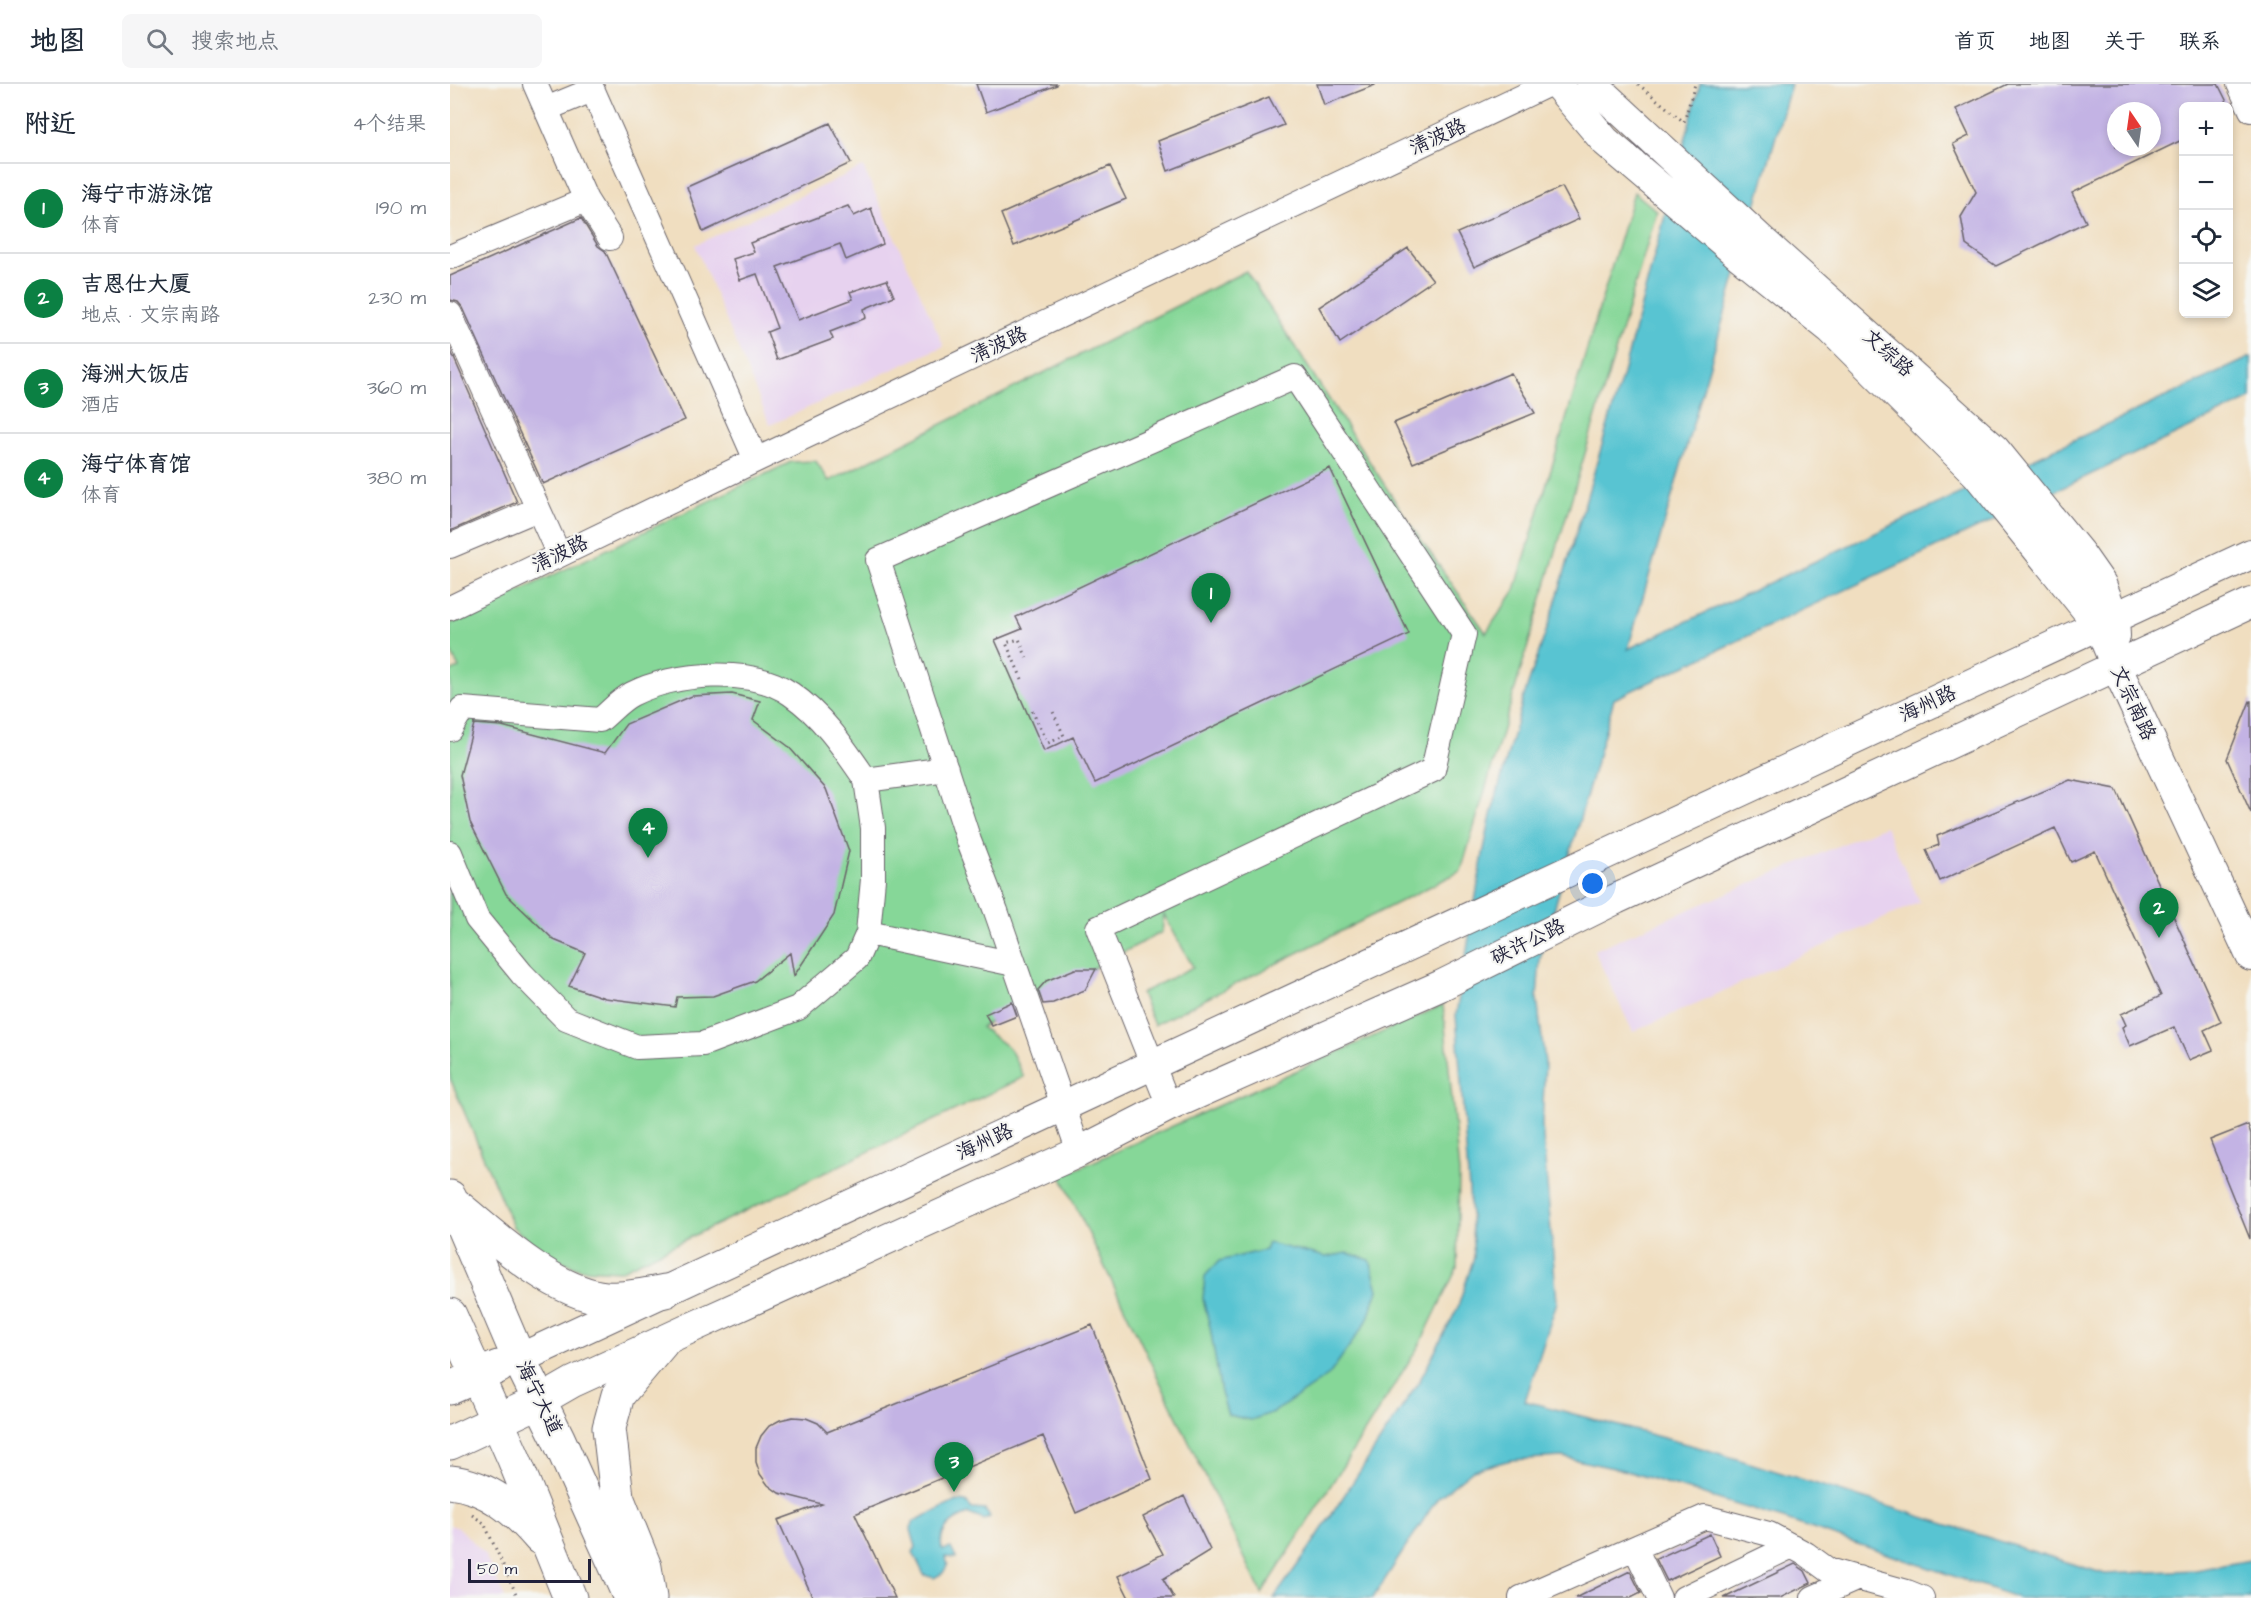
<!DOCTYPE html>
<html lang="zh">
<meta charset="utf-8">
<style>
body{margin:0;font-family:"Architects Daughter","LXGW WenKai TC",sans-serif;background:#f6f6f7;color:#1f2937}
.controls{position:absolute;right:18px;top:18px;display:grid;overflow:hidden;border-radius:9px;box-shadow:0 3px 9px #0003}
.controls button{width:54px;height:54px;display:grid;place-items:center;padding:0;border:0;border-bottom:2px solid #e0e1e3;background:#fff;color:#1f2937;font:30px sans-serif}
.compass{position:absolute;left:1657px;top:18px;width:54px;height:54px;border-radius:50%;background:#fff;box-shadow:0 3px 9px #0003;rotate:347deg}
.scale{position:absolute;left:18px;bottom:15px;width:123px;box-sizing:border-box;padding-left:6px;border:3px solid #22223b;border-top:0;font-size:16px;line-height:21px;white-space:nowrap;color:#22223b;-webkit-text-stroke:4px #f6f6f2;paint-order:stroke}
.you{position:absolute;left:1143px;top:800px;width:21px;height:21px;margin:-15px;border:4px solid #fff;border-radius:50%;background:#1a73e8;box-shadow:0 0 0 9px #1a73e833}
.badge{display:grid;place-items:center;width:39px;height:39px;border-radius:50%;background:#0b8043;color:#fff;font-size:20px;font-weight:700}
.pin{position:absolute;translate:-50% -50px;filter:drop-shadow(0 2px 3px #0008)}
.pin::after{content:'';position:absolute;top:32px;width:21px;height:18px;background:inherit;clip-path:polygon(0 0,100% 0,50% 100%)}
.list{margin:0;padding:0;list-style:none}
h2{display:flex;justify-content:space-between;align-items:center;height:78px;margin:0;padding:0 24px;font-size:26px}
h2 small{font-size:20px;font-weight:400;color:#747a83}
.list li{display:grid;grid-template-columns:39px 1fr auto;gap:18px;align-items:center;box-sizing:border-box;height:90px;padding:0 24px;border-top:2px solid #e0e1e3}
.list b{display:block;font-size:22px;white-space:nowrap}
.list p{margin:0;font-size:20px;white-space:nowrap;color:#747a83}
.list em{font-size:20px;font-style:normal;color:#747a83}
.icon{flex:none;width:33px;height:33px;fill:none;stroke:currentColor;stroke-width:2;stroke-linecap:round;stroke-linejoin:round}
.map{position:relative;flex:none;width:1801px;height:1514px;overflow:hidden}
header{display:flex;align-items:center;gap:36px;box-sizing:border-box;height:84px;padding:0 30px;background:#fff;border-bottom:2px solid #e0e1e3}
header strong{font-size:28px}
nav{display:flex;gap:33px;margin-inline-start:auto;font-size:21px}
.search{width:420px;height:54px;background:#f6f6f7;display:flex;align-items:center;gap:15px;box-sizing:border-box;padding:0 21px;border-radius:9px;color:#747a83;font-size:22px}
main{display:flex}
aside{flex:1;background:#fff}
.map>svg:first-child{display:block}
.built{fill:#e7d2ef}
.green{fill:#86d798;stroke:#547c6a;stroke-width:1.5}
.water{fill:#58c4d2;stroke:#3d7386;stroke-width:1.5}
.building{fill:#c3b3e4;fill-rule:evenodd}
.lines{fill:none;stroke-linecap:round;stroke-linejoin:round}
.minor-casing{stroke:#6a646a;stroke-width:26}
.major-casing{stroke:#6a646a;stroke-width:32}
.highway-casing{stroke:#6a646a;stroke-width:35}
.path{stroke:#6a646a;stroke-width:3;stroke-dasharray:1.5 4.5;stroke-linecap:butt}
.minor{stroke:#fff;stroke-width:24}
.major{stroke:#fff;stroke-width:30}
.highway{stroke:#fff;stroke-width:33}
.labels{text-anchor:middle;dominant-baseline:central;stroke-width:4.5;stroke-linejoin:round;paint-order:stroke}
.street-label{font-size:20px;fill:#22223b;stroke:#f6f6f2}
</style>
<header>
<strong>地图</strong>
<div class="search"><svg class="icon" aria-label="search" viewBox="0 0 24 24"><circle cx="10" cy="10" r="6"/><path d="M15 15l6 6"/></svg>搜索地点</div>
<nav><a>首页</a><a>地图</a><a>关于</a><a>联系</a></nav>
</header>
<main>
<aside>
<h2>附近<small>4个结果</small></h2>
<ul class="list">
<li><span class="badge">1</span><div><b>海宁市游泳馆</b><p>体育</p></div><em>190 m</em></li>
<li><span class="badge">2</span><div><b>吉恩仕大厦</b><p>地点 · 文宗南路</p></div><em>230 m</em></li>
<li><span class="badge">3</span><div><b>海洲大饭店</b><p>酒店</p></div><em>360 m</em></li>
<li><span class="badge">4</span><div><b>海宁体育馆</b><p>体育</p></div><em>380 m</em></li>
</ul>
</aside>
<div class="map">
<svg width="1801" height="1514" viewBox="0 0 1801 1514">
<rect width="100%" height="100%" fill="#f6f6f2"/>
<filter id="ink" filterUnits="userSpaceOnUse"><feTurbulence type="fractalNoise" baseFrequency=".0167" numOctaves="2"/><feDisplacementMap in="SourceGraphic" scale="12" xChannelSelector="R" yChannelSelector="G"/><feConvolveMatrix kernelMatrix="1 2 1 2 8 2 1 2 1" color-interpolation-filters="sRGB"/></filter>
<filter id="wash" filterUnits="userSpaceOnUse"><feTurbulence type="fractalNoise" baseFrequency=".008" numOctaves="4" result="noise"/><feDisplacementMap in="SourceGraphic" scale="24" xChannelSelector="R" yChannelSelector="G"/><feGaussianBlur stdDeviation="1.35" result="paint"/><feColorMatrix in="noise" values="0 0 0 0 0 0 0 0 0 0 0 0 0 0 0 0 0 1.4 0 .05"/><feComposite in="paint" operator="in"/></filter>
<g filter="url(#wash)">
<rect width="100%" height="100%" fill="#f0dec0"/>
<path class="built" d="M 413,83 L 494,262 L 320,341 L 245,161 Z
M 1435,742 L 1470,818 L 1183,948 L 1144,866 Z
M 0,1441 L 9,1444 L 34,1469 L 55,1514 L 0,1514 Z"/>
<path class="green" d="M 1184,108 L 1207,127 L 1011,787 L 704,941 L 691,909 L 743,883 L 714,831 L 712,848 L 531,943 L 560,965 L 574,993 L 170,1187 L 130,1185 L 92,1168 L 63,1143 L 0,994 L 0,588 L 9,584 L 0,566 L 0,540 L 341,378 L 366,377 L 379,397 L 796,187 L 956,434 L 1036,549 L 1065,506 Z
M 993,921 L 1009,1089 L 1007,1184 L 969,1262 L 812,1510 L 611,1092 Z"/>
<path class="water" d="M 1250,0 L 1341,0 L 1178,565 L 1801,273 L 1801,315 L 1164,615 L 1090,875 L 1087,914 L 1095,979 L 1092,1041 L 1107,1218 L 1075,1317 L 1255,1365 L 1655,1490 L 1745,1486 L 1801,1476 L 1801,1514 L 1569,1514 L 1333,1435 L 1173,1386 L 1112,1373 L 1061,1376 L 1023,1386 L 987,1415 L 923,1514 L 824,1514 L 859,1465 L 970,1296 L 1008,1223 L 1024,1173 L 1006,931 L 1033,770 L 1041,731 L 1073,615 L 1104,524 L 1172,293 Z
M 818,1159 L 876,1173 L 897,1169 L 920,1176 L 928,1206 L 917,1237 L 879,1291 L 824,1328 L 801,1336 L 778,1331 L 771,1309 L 760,1243 L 753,1215 L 755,1192 L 769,1177 L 815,1166 Z
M 507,1417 L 516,1418 L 522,1425 L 535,1426 L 540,1433 L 534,1436 L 519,1430 C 501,1436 488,1446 492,1466 L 501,1464 L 506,1474 L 495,1473 L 498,1480 L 493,1489 L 484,1494 L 474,1491 L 463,1468 L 466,1463 L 461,1446 L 462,1438 Z"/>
<g id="blocks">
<path class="building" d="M 526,0 L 607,0 L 607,1 L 536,28 Z
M 867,0 L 925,0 L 925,1 L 874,21 Z
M 1558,0 L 1768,0 L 1779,22 L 1734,22 L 1734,55 L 1622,109 L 1636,138 L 1546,182 L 1516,161 L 1511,133 L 1526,108 L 1503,60 L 1519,52 L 1506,25 ZM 1666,27 L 1702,27 L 1702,63 L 1666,63 Z
M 819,13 L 834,41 L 718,87 L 708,57 Z
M 380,39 L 401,79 L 253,148 L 237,103 Z
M 660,82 L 676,115 L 564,162 L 551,130 Z
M 1112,103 L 1129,135 L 1024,183 L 1007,149 Z
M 398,122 L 404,132 L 421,124 L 433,160 L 396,176 L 390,160 L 327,183 L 348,236 L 403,215 L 400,208 L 437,196 L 444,212 L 414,225 L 416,234 L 380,248 L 383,255 L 327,276 L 317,248 L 327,244 L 307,190 L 290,196 L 283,175 L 304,168 L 300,159 Z
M 131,134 L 148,162 L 155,167 L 235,336 L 93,400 L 13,224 L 8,218 L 0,216 L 0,192 Z
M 958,164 L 983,196 L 890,259 L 869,223 Z
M 0,265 L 67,418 L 0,447 Z
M 1061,289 L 1085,329 L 963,379 L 944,339 Z
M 880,384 L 959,550 L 645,699 L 623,653 L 594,667 L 545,556 L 572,545 L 566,533 Z
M 282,610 L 310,617 L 303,636 L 338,662 L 376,705 L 399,767 L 384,831 L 344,892 L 340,869 L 305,897 L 263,912 L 227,913 L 225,923 L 155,914 L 119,902 L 135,869 L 104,856 L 56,810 L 20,738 L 10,691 L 24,640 L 52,642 L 155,669 L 176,640 L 242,612 Z
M 1800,617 L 1801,617 L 1801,729 L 1777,675 Z
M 1620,696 L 1666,705 L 1771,938 L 1754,946 L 1763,966 L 1739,976 L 1724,943 L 1680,962 L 1672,943 L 1676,941 L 1671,930 L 1711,912 L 1645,767 L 1621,778 L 1605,744 L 1490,797 L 1476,766 L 1489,761 L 1487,752 Z
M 625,885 L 646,885 L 635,906 L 603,919 L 593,920 L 588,906 L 596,897 Z
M 562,918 L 567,932 L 542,942 L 535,930 Z
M 1798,1041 L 1801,1050 L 1800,1155 L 1760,1056 Z
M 642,1241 L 702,1395 L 626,1429 L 593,1352 L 405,1430 L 445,1514 L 363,1514 L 328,1436 L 372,1420 L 329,1409 L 318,1401 L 310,1390 L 306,1378 L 306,1364 L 311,1352 L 319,1342 L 330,1336 L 343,1333 L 356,1334 L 368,1339 L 377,1348 Z
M 734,1412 L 760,1466 L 713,1495 L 724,1514 L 679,1514 L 668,1492 L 713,1470 L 693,1433 Z
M 1260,1450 L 1270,1472 L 1217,1497 L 1206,1475 Z
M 1345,1480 L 1355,1487 L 1361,1499 L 1330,1514 L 1274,1514 Z
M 1180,1487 L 1191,1509 L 1181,1514 L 1125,1514 Z"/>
</g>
</g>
<g filter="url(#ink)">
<use href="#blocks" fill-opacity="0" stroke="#6a646a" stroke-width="1.5"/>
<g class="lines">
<defs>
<path id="minor" d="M 85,0 L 136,116 L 160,154
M 140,0 L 306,376
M 1789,0 L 1801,26
M 96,25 L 142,6
M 0,173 L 136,116
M 0,230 L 109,471
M 0,462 L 88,425
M 0,524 L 306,376 L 1099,0
M 0,645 L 12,625 L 150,636 C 160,628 170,616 182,610 C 223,589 301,582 341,610 C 373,632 394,664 416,696 L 496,685
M 416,696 L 423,744 L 423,795 L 418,849
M 0,769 L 27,835 L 72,890 L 116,935 L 187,963 L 253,960 L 348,924 L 407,874 L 418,849 L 564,880
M 629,1068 L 546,827 L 519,757 L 428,476 L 845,293 L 1014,550 L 983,686 L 648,844 L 719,1022
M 1185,1464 L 1209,1514
M 1071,1514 L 1255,1433 L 1319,1450 L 1356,1470 L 1378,1486 L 1457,1508 L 1472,1514
M 1234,1514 L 1342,1462
M 1363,1514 L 1408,1494"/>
<path id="major" d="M 1107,0 L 1155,57 L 1290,172 L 1381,245 L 1527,390 L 1649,541 L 1666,582 L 1801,872
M 1142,0 L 1310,155 L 1545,366 L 1630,470 L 1651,500 L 1664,534 L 1665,552
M 69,1275 L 1801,470
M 90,1317 L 123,1298 L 243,1243 L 629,1068 L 719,1022 L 990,902 L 1166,815 L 1801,519"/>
<path id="highway" d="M 0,1113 L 69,1275 L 108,1354 L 180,1514
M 6,1121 C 45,1154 103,1208 155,1214 C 171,1216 198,1210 215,1207
M 0,1231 L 64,1375 L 120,1514
M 0,1304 L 48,1283
M 0,1359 L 90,1317
M 0,1398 C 38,1402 66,1426 90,1454
M 200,1514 L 195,1483 L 167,1413 L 159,1344 L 168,1311 L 212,1259"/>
</defs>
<use href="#minor" class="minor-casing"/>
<use href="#major" class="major-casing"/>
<use href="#highway" class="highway-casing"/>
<path class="path" d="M 1188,0 L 1234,38 L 1245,0
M 572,595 L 556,559 L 569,555 L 578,577
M 582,627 L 598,659 L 614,652 L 603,628
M 22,1431 L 34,1439 L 68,1514"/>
<use href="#minor" class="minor"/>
<use href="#major" class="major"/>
<use href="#highway" class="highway"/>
</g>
</g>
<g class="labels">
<g class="street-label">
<text transform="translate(988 53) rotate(-25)">清波路</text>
<text transform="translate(549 261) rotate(-25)">清波路</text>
<text transform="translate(1438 269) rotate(42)">文综路</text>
<text transform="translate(110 470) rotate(-26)">清波路</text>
<text transform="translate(1683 619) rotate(65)">文宗南路</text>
<text transform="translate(1478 620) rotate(-25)">海州路</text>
<text transform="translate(1078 858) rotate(-26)">硖许公路</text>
<text transform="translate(535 1058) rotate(-25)">海州路</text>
<text transform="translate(89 1314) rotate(64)">海宁大道</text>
</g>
</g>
</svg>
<div class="controls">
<button>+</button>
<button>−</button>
<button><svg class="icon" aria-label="locate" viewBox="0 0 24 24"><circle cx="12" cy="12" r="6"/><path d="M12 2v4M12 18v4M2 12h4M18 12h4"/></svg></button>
<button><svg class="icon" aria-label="layers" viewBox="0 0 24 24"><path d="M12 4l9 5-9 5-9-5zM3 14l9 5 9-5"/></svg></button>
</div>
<svg class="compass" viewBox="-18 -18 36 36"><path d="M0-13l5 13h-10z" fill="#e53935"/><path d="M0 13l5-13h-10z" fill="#747a83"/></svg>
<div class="scale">50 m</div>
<div class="you"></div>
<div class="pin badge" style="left:761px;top:539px">1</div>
<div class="pin badge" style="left:1709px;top:854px">2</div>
<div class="pin badge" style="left:504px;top:1408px">3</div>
<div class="pin badge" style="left:198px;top:774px">4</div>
</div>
</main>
